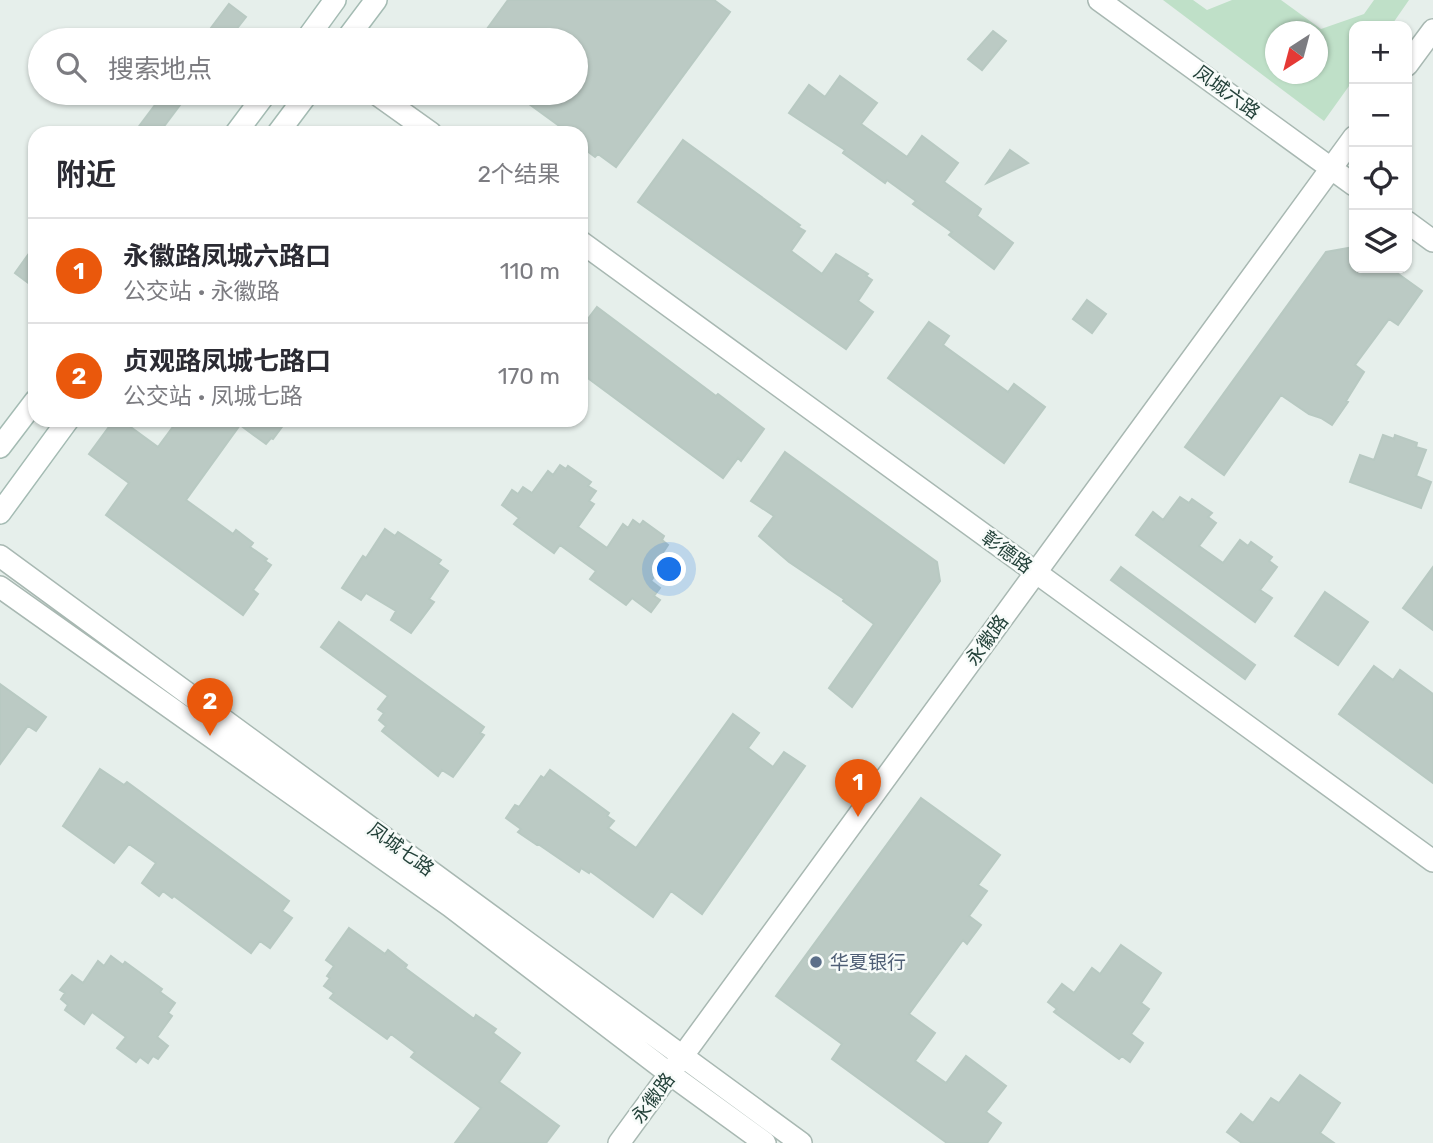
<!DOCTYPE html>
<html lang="zh">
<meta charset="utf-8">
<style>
body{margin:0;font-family:Rubik,"Noto Sans SC",sans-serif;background:#f7f7f7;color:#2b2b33}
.controls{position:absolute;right:21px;top:21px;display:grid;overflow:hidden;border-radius:14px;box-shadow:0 2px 5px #0004}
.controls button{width:63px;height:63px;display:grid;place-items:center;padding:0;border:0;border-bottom:2px solid #e1e1e2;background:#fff;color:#2b2b33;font:35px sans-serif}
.compass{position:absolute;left:1265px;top:21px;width:63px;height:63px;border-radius:50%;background:#fff;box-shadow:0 2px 5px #0004;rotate:216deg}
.you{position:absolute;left:670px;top:570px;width:24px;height:24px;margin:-18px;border:5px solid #fff;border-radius:50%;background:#1a73e8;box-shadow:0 0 0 10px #1a73e833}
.badge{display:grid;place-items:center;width:46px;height:46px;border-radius:50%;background:#ea580c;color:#fff;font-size:23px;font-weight:700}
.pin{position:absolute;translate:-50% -58px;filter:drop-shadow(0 2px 4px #0008)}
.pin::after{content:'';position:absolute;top:37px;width:24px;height:21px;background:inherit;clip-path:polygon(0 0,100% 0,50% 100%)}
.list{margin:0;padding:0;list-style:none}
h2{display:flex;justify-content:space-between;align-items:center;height:91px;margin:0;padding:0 28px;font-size:30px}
h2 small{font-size:23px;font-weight:400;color:#7c7c81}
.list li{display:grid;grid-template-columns:46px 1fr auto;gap:21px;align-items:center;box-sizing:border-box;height:105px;padding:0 28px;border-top:2px solid #e1e1e2}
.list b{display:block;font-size:26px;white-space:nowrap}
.list p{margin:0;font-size:23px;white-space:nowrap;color:#7c7c81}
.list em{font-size:23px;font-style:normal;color:#7c7c81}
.icon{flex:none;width:38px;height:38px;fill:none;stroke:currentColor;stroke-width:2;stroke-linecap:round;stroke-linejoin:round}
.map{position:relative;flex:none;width:1433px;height:1143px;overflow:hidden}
.search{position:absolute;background:#fff;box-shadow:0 2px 5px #0004;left:28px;top:28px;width:560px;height:77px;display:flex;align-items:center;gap:18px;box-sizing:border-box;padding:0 24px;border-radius:38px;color:#7c7c81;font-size:26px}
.panel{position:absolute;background:#fff;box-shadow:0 2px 5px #0004;left:28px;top:126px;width:560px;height:301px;border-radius:21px}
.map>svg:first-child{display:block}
.green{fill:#bfe0c8;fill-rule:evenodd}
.building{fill:#bbcac4;stroke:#b8c9c2;stroke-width:2}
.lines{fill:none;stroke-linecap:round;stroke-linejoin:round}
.tertiary-casing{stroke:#a8b8b2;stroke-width:24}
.secondary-casing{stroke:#a4bbb3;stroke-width:24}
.tertiary{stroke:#fff;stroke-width:21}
.secondary{stroke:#fff;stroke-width:21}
.service-dot{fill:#5c6f8a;stroke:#f7fbf9;stroke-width:2.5}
.labels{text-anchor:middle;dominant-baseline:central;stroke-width:5;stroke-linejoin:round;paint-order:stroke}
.street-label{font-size:19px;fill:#24423a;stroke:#f7fbf9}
.service-label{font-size:19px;fill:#4e5e75;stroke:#f7fbf9;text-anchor:start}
</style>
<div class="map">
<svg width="1433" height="1143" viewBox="0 0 1433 1143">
<rect width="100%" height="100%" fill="#e6efeb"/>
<path class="green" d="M 1163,0 L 1193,0 L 1207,10 L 1232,0 L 1281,0 L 1321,29 L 1364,14 L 1374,0 L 1409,0 L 1391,26 L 1354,26 L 1354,79 L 1324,121 ZM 1276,32 L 1318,32 L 1318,74 L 1276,74 Z"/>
<path class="building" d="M 508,0 L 714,0 L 730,12 L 616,167 L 598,154 L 595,157 L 583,148 L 586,145 L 581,142 L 581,133 L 569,133 L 514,93 L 576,93 L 576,40 L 479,40 Z
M 229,4 L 246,17 L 228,40 L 202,40 Z
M 993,31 L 1006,41 L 982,70 L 968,59 Z
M 840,76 L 877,103 L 861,124 L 907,157 L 922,136 L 958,163 L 944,182 L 981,209 L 977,216 L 1013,243 L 994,269 L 949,235 L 952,232 L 913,204 L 916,201 L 887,180 L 885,183 L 843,153 L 845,150 L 789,113 L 809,85 L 825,97 Z
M 164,93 L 189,93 L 159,133 L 134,133 Z
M 683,140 L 800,225 L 798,227 L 805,231 L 791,251 L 822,274 L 836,254 L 868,274 L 866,276 L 872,280 L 858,301 L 873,312 L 846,349 L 638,202 Z
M 1010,150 L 1028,163 L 987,183 Z
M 35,245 L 35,288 L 15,273 Z
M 1354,247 L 1354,268 L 1390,268 L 1422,291 L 1398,325 L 1389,319 L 1355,365 L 1364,372 L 1346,401 L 1348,402 L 1332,425 L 1321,418 L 1309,414 L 1281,395 L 1224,475 L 1185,447 L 1326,252 Z
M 1087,300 L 1106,314 L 1092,333 L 1073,319 Z
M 597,307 L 716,396 L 718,394 L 764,429 L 741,461 L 738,458 L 723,478 L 581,373 L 581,328 Z
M 929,322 L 949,336 L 943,345 L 1008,392 L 1014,384 L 1045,407 L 1004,463 L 888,378 Z
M 114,420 L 121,420 L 158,447 L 178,420 L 287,420 L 273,439 L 271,438 L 266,444 L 240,425 L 186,500 L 233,534 L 236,530 L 253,543 L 250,547 L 267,559 L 265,561 L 271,565 L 253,590 L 258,594 L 243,615 L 106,515 L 129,483 L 89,454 Z
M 1383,435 L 1394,439 L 1395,435 L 1417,443 L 1416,447 L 1426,450 L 1416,476 L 1431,482 L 1421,508 L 1350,482 L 1360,455 L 1374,460 Z
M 785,452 L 937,562 L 940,581 L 852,707 L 829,688 L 874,624 L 843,601 L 844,599 L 789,562 L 759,536 L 774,516 L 751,501 Z
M 560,465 L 566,469 L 568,466 L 591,482 L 588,486 L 596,491 L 589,501 L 594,504 L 578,527 L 607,548 L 623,524 L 628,528 L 633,520 L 640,525 L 643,521 L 664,536 L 662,540 L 668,545 L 662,554 L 667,558 L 651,581 L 660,588 L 654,596 L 660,600 L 651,612 L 632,598 L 626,605 L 590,579 L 596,571 L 560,545 L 554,553 L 514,524 L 519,518 L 502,505 L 512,490 L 518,494 L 523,487 L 532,493 L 548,471 L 553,475 Z
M 1180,497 L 1189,503 L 1192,499 L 1212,513 L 1208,517 L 1216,523 L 1199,546 L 1223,563 L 1240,540 L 1248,546 L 1251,542 L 1272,557 L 1269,561 L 1277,567 L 1260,590 L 1272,598 L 1255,622 L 1136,535 L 1153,512 L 1163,520 Z
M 385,529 L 395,536 L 398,532 L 441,560 L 438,564 L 448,571 L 429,599 L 434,602 L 411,633 L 391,620 L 396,611 L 366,593 L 361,600 L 342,588 L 363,556 L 366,558 Z
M 1121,567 L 1255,665 L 1245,679 L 1111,580 Z
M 1433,567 L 1433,630 L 1403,608 Z
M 1325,592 L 1368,622 L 1338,665 L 1295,636 Z
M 339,622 L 484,727 L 480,733 L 484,735 L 453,777 L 442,770 L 438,776 L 382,731 L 386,726 L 379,720 L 384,713 L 378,709 L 388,696 L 321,647 Z
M 1374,666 L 1393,680 L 1400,670 L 1433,694 L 1433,783 L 1339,714 Z
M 0,684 L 46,717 L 36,731 L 28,726 L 0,764 Z
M 733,714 L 759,733 L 748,748 L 773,767 L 784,752 L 805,766 L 702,914 L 671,891 L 653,917 L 590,871 L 589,873 L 581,868 L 579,872 L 538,844 L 537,845 L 518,832 L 521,829 L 506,818 L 515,805 L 519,807 L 541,776 L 544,778 L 550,770 L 609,813 L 607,816 L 614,821 L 608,828 L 636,848 Z
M 100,769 L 124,785 L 127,782 L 289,901 L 282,911 L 292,918 L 270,948 L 260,941 L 251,953 L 174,896 L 172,898 L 163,891 L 159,896 L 142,883 L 156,863 L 129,844 L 114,863 L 63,826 Z
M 921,798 L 1000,855 L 978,885 L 987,891 L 969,916 L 981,925 L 967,944 L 963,940 L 909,1014 L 935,1033 L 915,1061 L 946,1083 L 966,1056 L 1006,1086 L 986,1112 L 1001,1123 L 987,1143 L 947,1143 L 832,1059 L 842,1044 L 776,996 Z
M 349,928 L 385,954 L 388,950 L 407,965 L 405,968 L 474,1019 L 476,1015 L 496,1029 L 493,1033 L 520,1053 L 499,1082 L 559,1126 L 546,1143 L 455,1143 L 481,1108 L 411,1057 L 415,1052 L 391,1034 L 387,1039 L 330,998 L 334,993 L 324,986 L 330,978 L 327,976 L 334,966 L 326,960 Z
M 1121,945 L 1161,973 L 1141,1003 L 1149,1009 L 1131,1034 L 1143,1043 L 1130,1062 L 1122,1056 L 1119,1059 L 1054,1012 L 1057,1009 L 1048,1002 L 1062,984 L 1074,993 L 1092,968 L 1100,974 Z
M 111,956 L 123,965 L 125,962 L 162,989 L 160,992 L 175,1003 L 168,1013 L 172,1016 L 157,1037 L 168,1046 L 158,1059 L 153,1056 L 148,1063 L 140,1057 L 136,1062 L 117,1048 L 126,1037 L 92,1012 L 84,1024 L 65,1010 L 68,1005 L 61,999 L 65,993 L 60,990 L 72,975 L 83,983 L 98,961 L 104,966 Z
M 1300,1075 L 1340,1103 L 1320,1133 L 1334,1143 L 1242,1143 L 1227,1132 L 1241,1114 L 1253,1123 L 1271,1098 L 1279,1103 Z"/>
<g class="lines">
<defs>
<path id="tertiary" d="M 1099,0 L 1354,185
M 1407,65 L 1433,30
M 375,93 L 431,133
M 1407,222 L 1433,241
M 581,242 L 1433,861
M 0,556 L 801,1143
M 0,587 L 450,906 L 670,1074 L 765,1143
M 619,1143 L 1354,137"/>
<path id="secondary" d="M 306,40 L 335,0
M 346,40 L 376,0
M 236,133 L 266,93
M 278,133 L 308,93
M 0,447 L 35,401
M 0,513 L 68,420"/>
</defs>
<use href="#tertiary" class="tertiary-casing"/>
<use href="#secondary" class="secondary-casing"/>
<use href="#tertiary" class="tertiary"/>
<use href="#secondary" class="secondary"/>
</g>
<circle class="service-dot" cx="816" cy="962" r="7"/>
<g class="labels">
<g class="street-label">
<text transform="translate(1227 92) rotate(36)">凤城六路</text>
<text transform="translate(1007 552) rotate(36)">彰德路</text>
<text transform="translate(987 640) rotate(-54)">永徽路</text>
<text transform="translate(401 849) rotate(36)">凤城七路</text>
<text transform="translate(653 1098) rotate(-53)">永徽路</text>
</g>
<g class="service-label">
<text x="830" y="962">华夏银行</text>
</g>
</g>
</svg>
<div class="controls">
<button>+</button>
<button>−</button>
<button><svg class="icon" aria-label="locate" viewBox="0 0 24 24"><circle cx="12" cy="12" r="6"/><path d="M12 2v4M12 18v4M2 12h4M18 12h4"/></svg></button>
<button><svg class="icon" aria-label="layers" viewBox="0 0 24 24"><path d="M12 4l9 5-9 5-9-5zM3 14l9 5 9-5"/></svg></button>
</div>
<svg class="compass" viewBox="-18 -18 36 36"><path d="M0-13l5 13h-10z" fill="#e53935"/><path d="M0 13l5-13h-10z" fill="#7c7c81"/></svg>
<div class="you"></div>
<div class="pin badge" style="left:858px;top:817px">1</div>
<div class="pin badge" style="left:210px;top:736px">2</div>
<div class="search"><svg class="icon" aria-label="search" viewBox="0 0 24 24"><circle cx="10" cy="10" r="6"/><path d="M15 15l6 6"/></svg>搜索地点</div>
<section class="panel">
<h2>附近<small>2个结果</small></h2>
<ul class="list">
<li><span class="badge">1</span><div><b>永徽路凤城六路口</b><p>公交站 · 永徽路</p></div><em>110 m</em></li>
<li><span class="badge">2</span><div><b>贞观路凤城七路口</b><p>公交站 · 凤城七路</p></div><em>170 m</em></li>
</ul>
</section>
</div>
